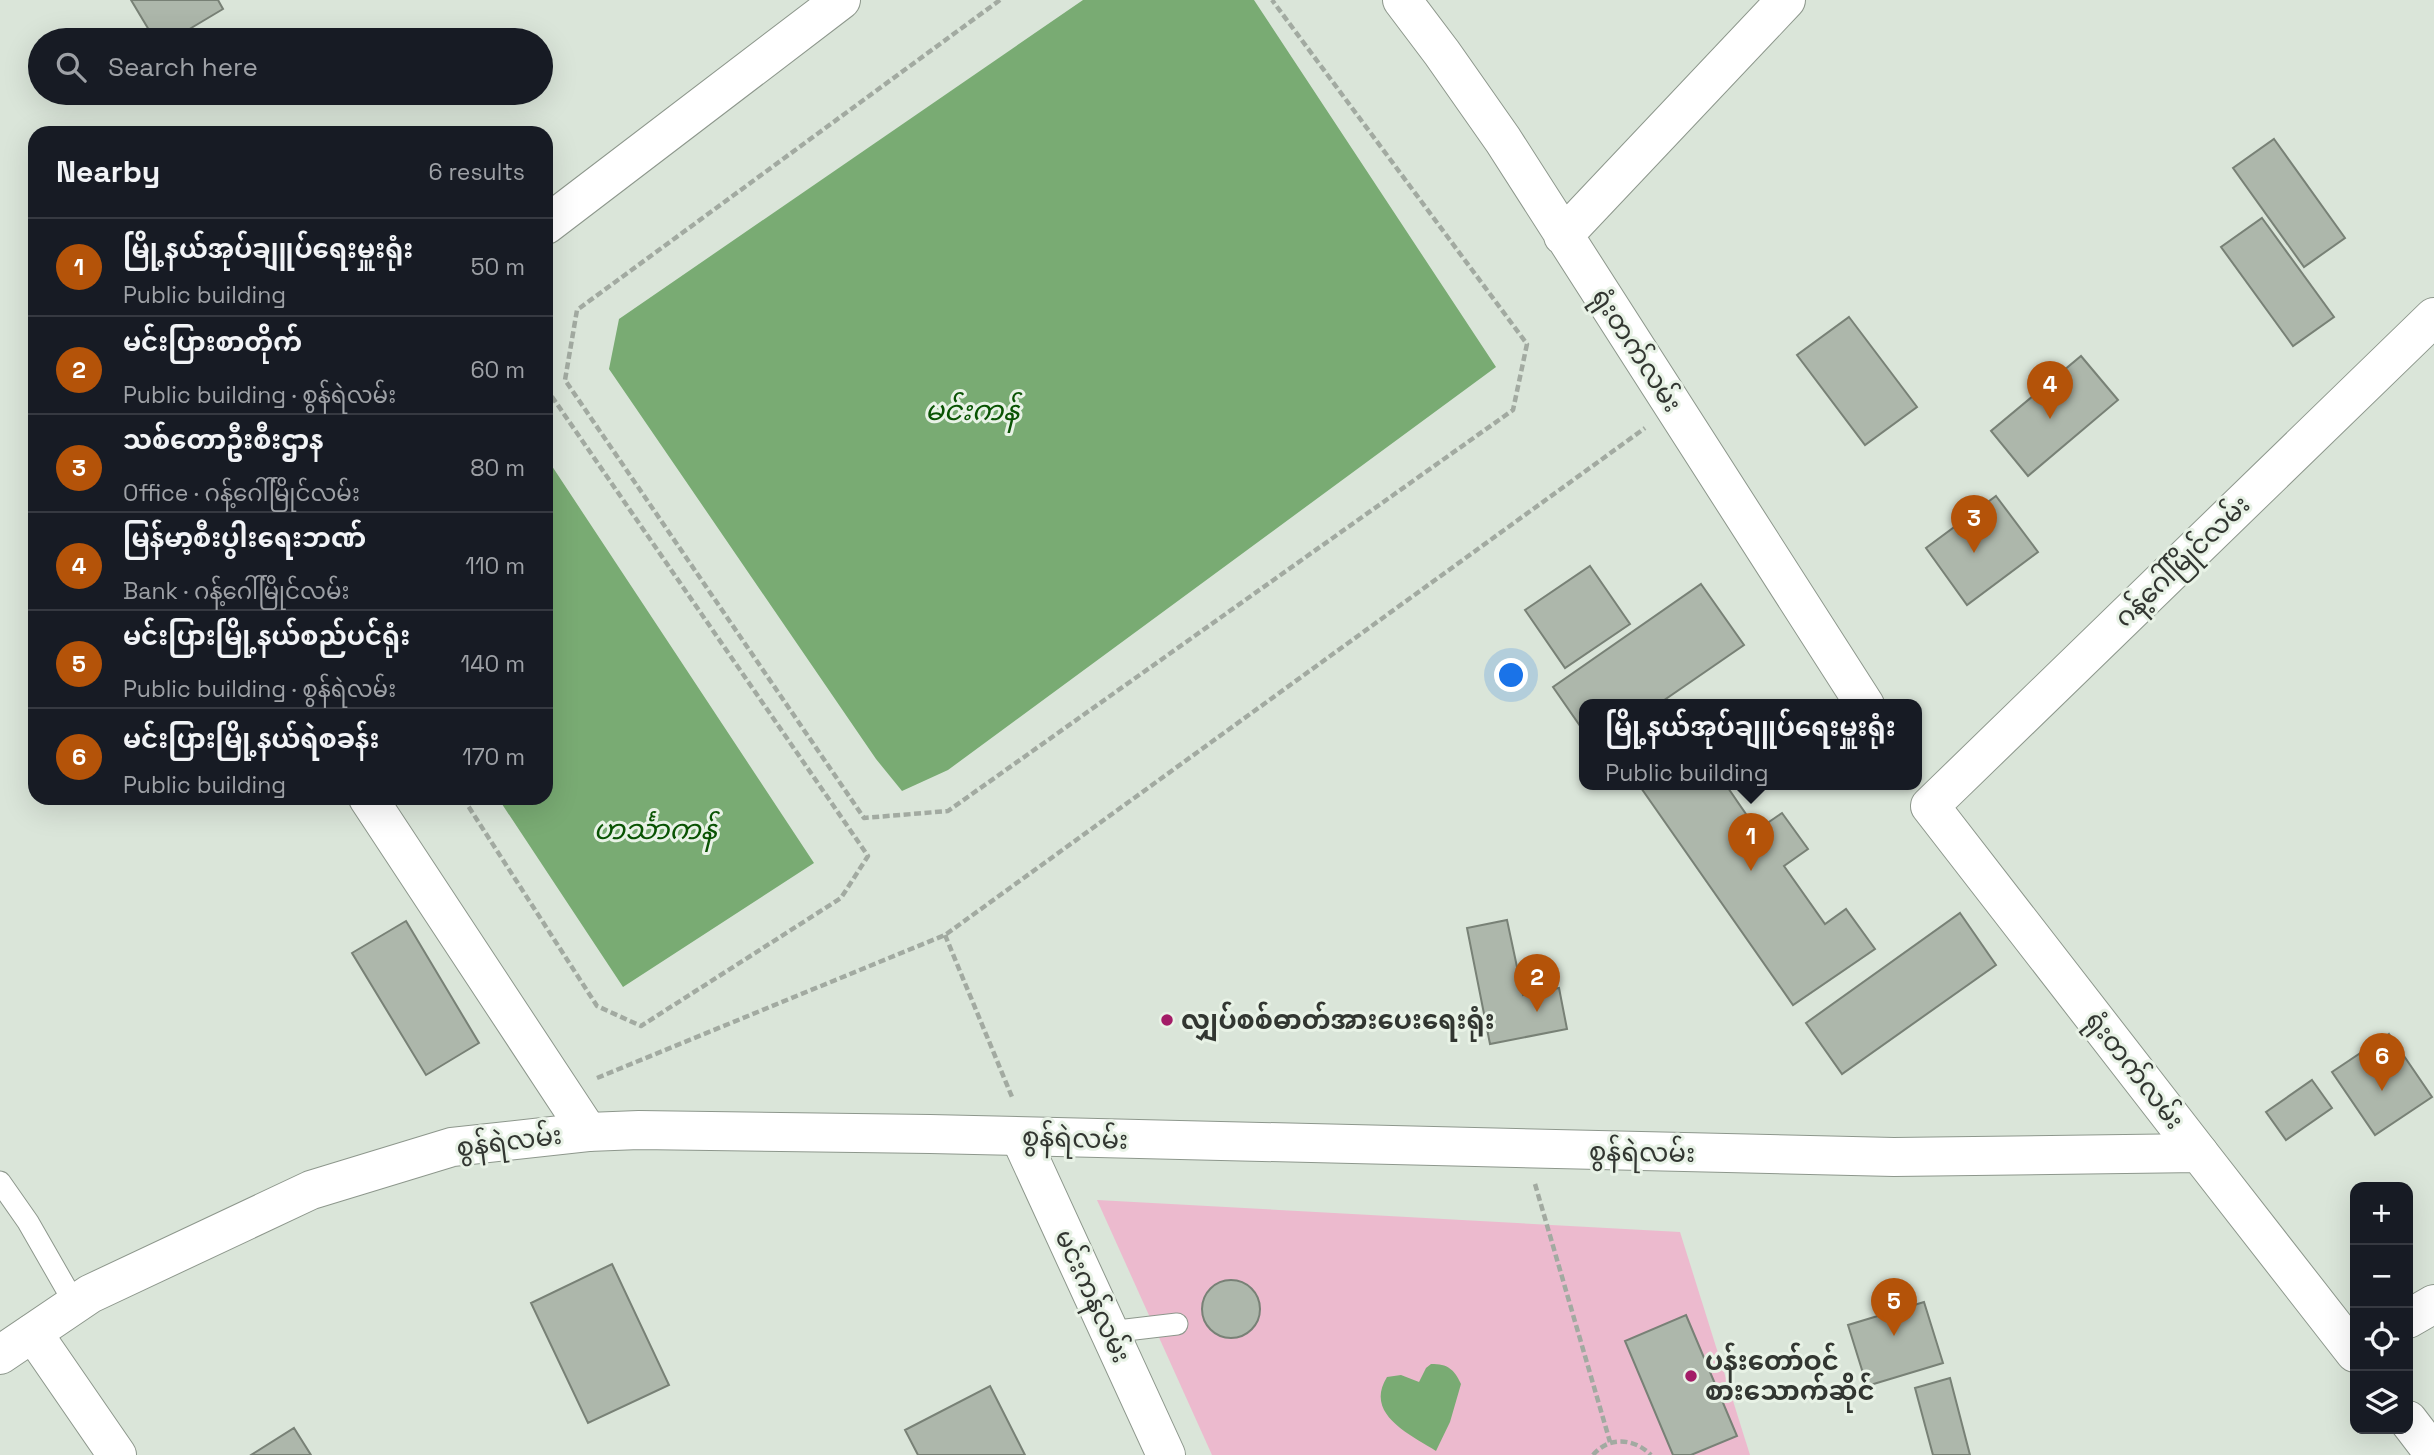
<!DOCTYPE html>
<meta charset="utf-8">
<style>
body{margin:0;font-family:"Space Grotesk","Noto Sans Myanmar",sans-serif;background:#242831;color:#f1f3f6}
.controls{position:absolute;right:21px;bottom:21px;display:grid;overflow:hidden;border-radius:14px;box-shadow:0 7px 28px #0002}
.controls button{width:63px;height:63px;display:grid;place-items:center;padding:0;border:0;border-bottom:2px solid #363941;background:#171b24;color:#f1f3f6;font:35px sans-serif}
.you{position:absolute;left:1512px;top:676px;width:24px;height:24px;margin:-18px;border:5px solid #fff;border-radius:50%;background:#1a73e8;box-shadow:0 0 0 10px #1a73e833}
.badge{display:grid;place-items:center;width:46px;height:46px;border-radius:50%;background:#b45309;color:#fff;font-size:23px;font-weight:700}
.pin{position:absolute;translate:-50% -58px;filter:drop-shadow(0 2px 4px #0008)}
.pin::after{content:'';position:absolute;top:37px;width:24px;height:21px;background:inherit;clip-path:polygon(0 0,100% 0,50% 100%)}
.popup{position:absolute;left:1579px;top:699px;width:343px;height:91px;box-sizing:border-box;display:grid;place-content:center;border-radius:14px;background:#171b24;filter:drop-shadow(0 2px 5px #0005);font-size:23px;white-space:nowrap;color:#9ea1a6}
.popup b{font-size:26px;color:#f1f3f6}
.popup::after{content:'';position:absolute;left:50%;top:100%;margin-left:-14px;border:14px solid transparent;border-top-color:#171b24}
.list{margin:0;padding:0;list-style:none}
h2{display:flex;justify-content:space-between;align-items:center;height:91px;margin:0;padding:0 28px;font-size:30px}
h2 small{font-size:23px;font-weight:400;color:#9ea1a6}
.list li{display:grid;grid-template-columns:46px 1fr auto;gap:21px;align-items:center;box-sizing:border-box;height:98px;padding:0 28px;border-top:2px solid #363941}
.list b{display:block;font-size:26px;white-space:nowrap}
.list p{margin:0;font-size:23px;white-space:nowrap;color:#9ea1a6}
.list em{font-size:23px;font-style:normal;color:#9ea1a6}
.icon{flex:none;width:38px;height:38px;fill:none;stroke:currentColor;stroke-width:2;stroke-linecap:round;stroke-linejoin:round}
.map{position:relative;flex:none;width:2434px;height:1455px;overflow:hidden}
.search{position:absolute;background:#171b24;box-shadow:0 7px 28px #0002;left:28px;top:28px;width:525px;height:77px;display:flex;align-items:center;gap:18px;box-sizing:border-box;padding:0 24px;border-radius:38px;color:#9ea1a6;font-size:26px}
.panel{position:absolute;background:#171b24;box-shadow:0 7px 28px #0002;left:28px;top:126px;width:525px;height:679px;border-radius:21px}
.map>svg:first-child{display:block}
.green{fill:#ecbace}
.water{fill:#79ab73}
.building{fill:#adb7ab;stroke:#788176;stroke-width:2}
.lines{fill:none;stroke-linecap:round;stroke-linejoin:round}
.service-casing{stroke:#8d978c;stroke-width:23}
.minor-casing{stroke:#8d978c;stroke-width:40}
.tertiary-casing{stroke:#8d978c;stroke-width:40}
.primary-casing{stroke:#8d978c;stroke-width:40}
.path{stroke:#a2aaa1;stroke-width:4.5;stroke-dasharray:7 3.5;stroke-linecap:butt}
.service{stroke:#fff;stroke-width:21}
.minor{stroke:#fff;stroke-width:38}
.tertiary{stroke:#fff;stroke-width:38}
.primary{stroke:#fff;stroke-width:38}
.poi-dot{fill:#a31c67;stroke:#e8f2e6;stroke-width:2.5}
.labels{text-anchor:middle;dominant-baseline:central;stroke-width:6;stroke-linejoin:round;paint-order:stroke}
.street-label{font-size:26px;fill:#323631;stroke:#e8f2e6}
.poi-label{font-size:26px;font-weight:bold;fill:#323631;stroke:#e8f2e6;text-anchor:start}
.water-label{font-size:28px;font-style:italic;fill:#095303;stroke:#e8f2e6}
</style>
<div class="map">
<svg width="2434" height="1455" viewBox="0 0 2434 1455">
<rect width="100%" height="100%" fill="#dae5d9"/>
<path class="green" d="M 1097,1200 L 1680,1232 L 1750,1455 L 1212,1455 Z"/>
<path class="water" d="M 1083,0 L 1254,0 L 1496,367 L 948,770 L 902,791 L 876,759 L 609,369 L 619,319 Z
M 546,457 L 814,863 L 623,987 L 498,798 L 546,798 Z
M 1431,1364 C 1448,1364 1454,1369 1461,1384 L 1450,1422 L 1436,1451 C 1409,1434 1364,1414 1387,1377 L 1401,1375 L 1419,1382 L 1426,1368 Z"/>
<path class="building" d="M 131,0 L 218,0 L 223,9 L 171,40 L 155,40 Z
M 2274,139 L 2345,238 L 2304,267 L 2233,168 Z
M 2262,218 L 2334,317 L 2293,346 L 2221,247 Z
M 1849,317 L 1917,407 L 1865,445 L 1797,355 Z
M 2081,356 L 2118,400 L 2028,476 L 1991,431 Z
M 1996,496 L 2038,552 L 1967,605 L 1926,548 Z
M 1590,566 L 1630,624 L 1565,668 L 1525,610 Z
M 1701,584 L 1744,645 L 1657,705 L 1585,705 L 1585,733 L 1553,687 Z
M 1639,785 L 1726,785 L 1757,830 L 1782,813 L 1808,849 L 1784,866 L 1825,924 L 1846,909 L 1875,949 L 1793,1005 Z
M 1960,913 L 1996,965 L 1842,1074 L 1806,1023 Z
M 1507,920 L 1523,995 L 1559,988 L 1567,1029 L 1490,1044 L 1467,928 Z
M 406,921 L 479,1043 L 426,1075 L 352,953 Z
M 2389,1034 L 2432,1097 L 2375,1135 L 2332,1072 Z
M 2312,1080 L 2332,1108 L 2286,1140 L 2266,1112 Z
M 612,1264 L 669,1385 L 588,1423 L 531,1303 Z
M1202 1309a29 29 0 1 1 58 0a29 29 0 1 1-58 0Z
M 1924,1302 L 1943,1363 L 1867,1386 L 1848,1325 Z
M 1686,1315 L 1737,1436 L 1691,1455 L 1673,1455 L 1625,1341 Z
M 1950,1378 L 1970,1455 L 1933,1455 L 1915,1388 Z
M 990,1386 L 1025,1455 L 918,1455 L 905,1430 Z
M 294,1428 L 311,1455 L 251,1455 Z"/>
<g class="lines">
<defs>
<path id="service" d="M 0,1182 L 28,1222 L 75,1304
M 1109,1332 L 1177,1324"/>
<path id="minor" d="M 1402,0 L 1442,53 L 1503,140 L 1865,705
M 546,225 L 841,0
M 1563,236 L 1786,0
M 368,798 L 588,1132
M 1020,1137 L 1166,1455
M 2408,1319 L 2434,1304
M 33,1333 L 117,1455"/>
<path id="tertiary" d="M 2199,1153 L 1930,806 L 2434,317"/>
<path id="primary" d="M 0,1355 L 90,1294 L 311,1190 L 452,1147 L 588,1132 L 639,1130 L 930,1134 L 1894,1157 L 2199,1153 L 2355,1353
M 2408,1420 L 2434,1454"/>
</defs>
<use href="#service" class="service-casing"/>
<use href="#minor" class="minor-casing"/>
<use href="#tertiary" class="tertiary-casing"/>
<use href="#primary" class="primary-casing"/>
<path class="path" d="M 1000,0 L 577,310 L 565,380 L 864,818 L 948,811 L 1513,410 L 1527,344 L 1272,0
M 463,798 L 597,1006 L 641,1026 L 841,898 L 868,856 L 546,388
M 945,935 L 1012,1097
M 597,1078 L 945,935 L 1645,428
M 1535,1184 L 1610,1442
M 1593,1455 C 1609,1436 1634,1438 1651,1455"/>
<use href="#service" class="service"/>
<use href="#minor" class="minor"/>
<use href="#tertiary" class="tertiary"/>
<use href="#primary" class="primary"/>
</g>
<g class="poi-dot">
<circle cx="1167" cy="1020" r="7"/>
<circle cx="1691" cy="1376" r="7"/>
</g>
<g class="labels">
<g class="street-label">
<text transform="translate(1637 350) rotate(57)">ရုံးတက်လမ်း</text>
<text transform="translate(2182 561) rotate(-44)">ဂန့်ဂေါ်မြိုင်လမ်း</text>
<text transform="translate(2135 1070) rotate(52)">ရုံးတက်လမ်း</text>
<text transform="translate(1075 1138) rotate(2)">စွန်ရဲလမ်း</text>
<text transform="translate(509 1141) rotate(-7)">စွန်ရဲလမ်း</text>
<text transform="translate(1642 1152) rotate(1)">စွန်ရဲလမ်း</text>
<text transform="translate(1093 1296) rotate(65)">မင်းကန်လမ်း</text>
</g>
<g class="poi-label">
<text x="1181" y="1020">လျှပ်စစ်ဓာတ်အားပေးရေးရုံး</text>
<text x="1705" y="1361">ပန်းတော်ဝင်<tspan x="1705" dy="30">စားသောက်ဆိုင်</tspan></text>
</g>
<g class="water-label">
<text x="972" y="410">မင်းကန်</text>
<text x="655" y="829">ဟင်္သာကန်</text>
</g>
</g>
</svg>
<div class="controls">
<button>+</button>
<button>−</button>
<button><svg class="icon" aria-label="locate" viewBox="0 0 24 24"><circle cx="12" cy="12" r="6"/><path d="M12 2v4M12 18v4M2 12h4M18 12h4"/></svg></button>
<button><svg class="icon" aria-label="layers" viewBox="0 0 24 24"><path d="M12 4l9 5-9 5-9-5zM3 14l9 5 9-5"/></svg></button>
</div>
<div class="you"></div>
<div class="pin badge" style="left:1751px;top:871px">1</div>
<div class="popup"><b>မြို့နယ်အုပ်ချူပ်ရေးမှူးရုံး</b>Public building</div>
<div class="pin badge" style="left:1537px;top:1012px">2</div>
<div class="pin badge" style="left:1974px;top:553px">3</div>
<div class="pin badge" style="left:2050px;top:419px">4</div>
<div class="pin badge" style="left:1894px;top:1336px">5</div>
<div class="pin badge" style="left:2382px;top:1091px">6</div>
<div class="search"><svg class="icon" aria-label="search" viewBox="0 0 24 24"><circle cx="10" cy="10" r="6"/><path d="M15 15l6 6"/></svg>Search here</div>
<section class="panel">
<h2>Nearby<small>6 results</small></h2>
<ul class="list">
<li><span class="badge">1</span><div><b>မြို့နယ်အုပ်ချူပ်ရေးမှူးရုံး</b><p>Public building</p></div><em>50 m</em></li>
<li><span class="badge">2</span><div><b>မင်းပြားစာတိုက်</b><p>Public building · စွန်ရဲလမ်း</p></div><em>60 m</em></li>
<li><span class="badge">3</span><div><b>သစ်တောဦးစီးဌာန</b><p>Office · ဂန့်ဂေါ်မြိုင်လမ်း</p></div><em>80 m</em></li>
<li><span class="badge">4</span><div><b>မြန်မာ့စီးပွါးရေးဘဏ်</b><p>Bank · ဂန့်ဂေါ်မြိုင်လမ်း</p></div><em>110 m</em></li>
<li><span class="badge">5</span><div><b>မင်းပြားမြို့နယ်စည်ပင်ရုံး</b><p>Public building · စွန်ရဲလမ်း</p></div><em>140 m</em></li>
<li><span class="badge">6</span><div><b>မင်းပြားမြို့နယ်ရဲစခန်း</b><p>Public building</p></div><em>170 m</em></li>
</ul>
</section>
</div>
